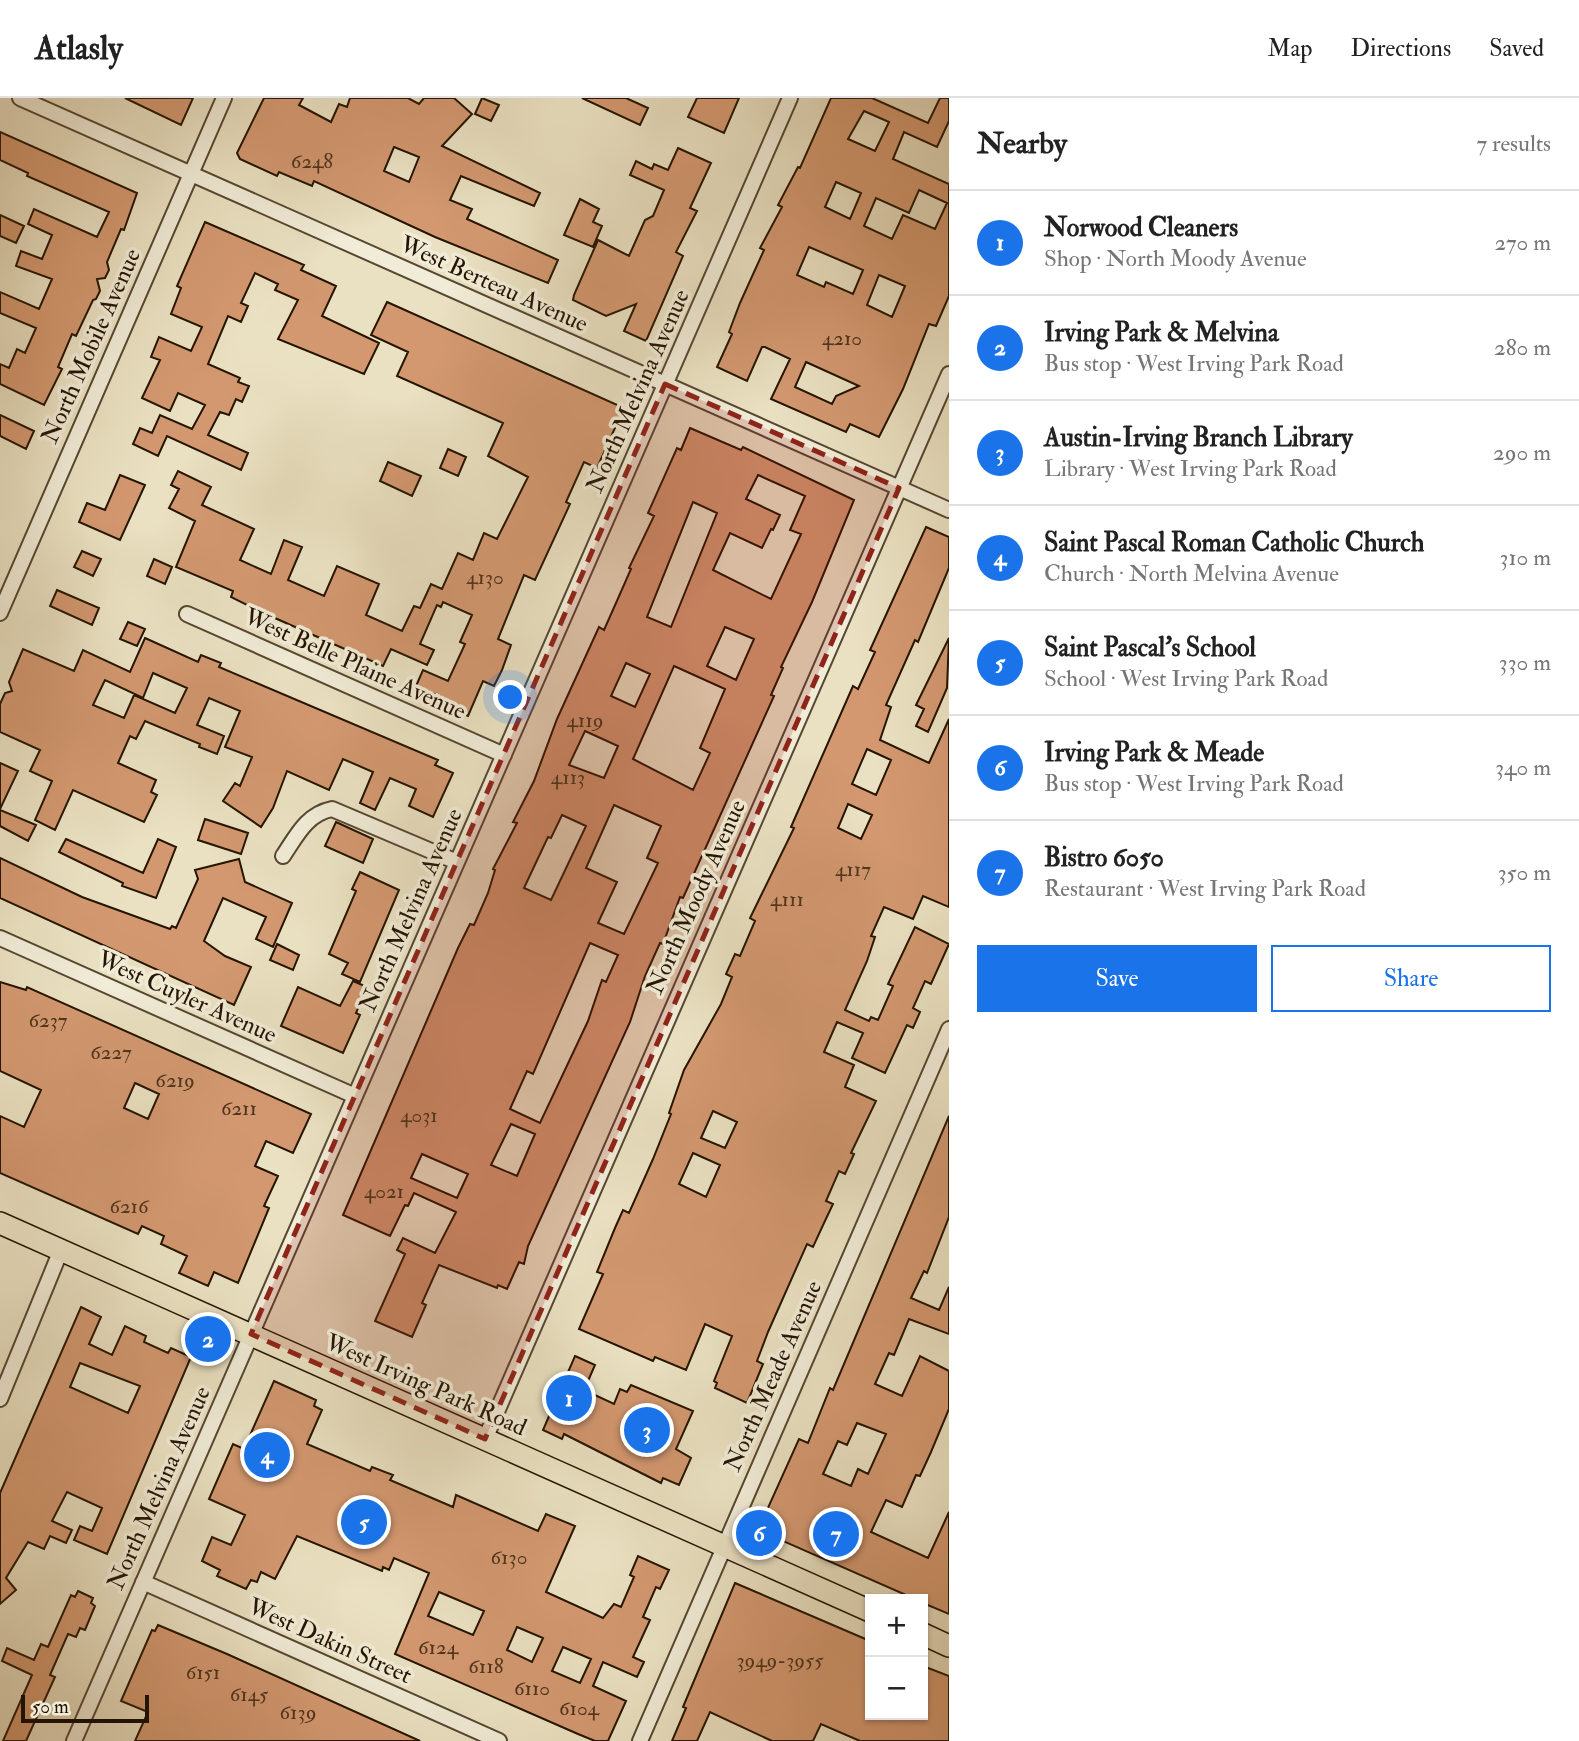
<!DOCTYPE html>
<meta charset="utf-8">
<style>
body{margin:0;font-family:"IM FELL Double Pica",serif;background:#f6f6f6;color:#222}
.controls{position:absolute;right:21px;bottom:21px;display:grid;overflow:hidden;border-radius:0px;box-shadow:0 2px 5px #0004}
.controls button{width:63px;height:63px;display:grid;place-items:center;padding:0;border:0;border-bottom:2px solid #e0e0e0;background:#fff;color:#222;font:35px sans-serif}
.scale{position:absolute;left:21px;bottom:18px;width:128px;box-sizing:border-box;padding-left:7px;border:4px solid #251401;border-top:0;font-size:19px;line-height:24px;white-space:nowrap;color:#251401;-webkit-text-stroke:5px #f1ecd7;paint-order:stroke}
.you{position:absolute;left:511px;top:600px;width:24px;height:24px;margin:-18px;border:5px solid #fff;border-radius:50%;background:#1a73e8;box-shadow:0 0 0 10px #1a73e833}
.badge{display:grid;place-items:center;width:46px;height:46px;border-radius:50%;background:#1a73e8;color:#fff;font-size:23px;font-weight:700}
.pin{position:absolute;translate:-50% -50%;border:4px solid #fff;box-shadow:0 2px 7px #0006}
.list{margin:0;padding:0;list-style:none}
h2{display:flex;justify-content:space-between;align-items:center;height:91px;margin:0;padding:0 28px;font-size:30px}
h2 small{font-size:23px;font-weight:400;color:#767676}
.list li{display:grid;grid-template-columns:46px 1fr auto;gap:21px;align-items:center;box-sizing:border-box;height:105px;padding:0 28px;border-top:2px solid #e0e0e0}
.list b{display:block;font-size:26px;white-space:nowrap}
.list p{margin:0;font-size:23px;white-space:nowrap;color:#767676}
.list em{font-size:23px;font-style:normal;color:#767676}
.actions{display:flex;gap:14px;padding:21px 28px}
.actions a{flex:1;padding:16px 0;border:2px solid #1a73e8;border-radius:0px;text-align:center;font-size:24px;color:#1a73e8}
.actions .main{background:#1a73e8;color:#fff}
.map{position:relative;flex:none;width:949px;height:1643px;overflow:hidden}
header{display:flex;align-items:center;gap:42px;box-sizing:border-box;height:98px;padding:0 35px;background:#fff;border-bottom:2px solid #e0e0e0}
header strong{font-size:33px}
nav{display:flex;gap:38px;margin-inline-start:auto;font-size:24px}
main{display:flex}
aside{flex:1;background:#fff}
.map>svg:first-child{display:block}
.building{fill:#d39870;stroke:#251401;stroke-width:2;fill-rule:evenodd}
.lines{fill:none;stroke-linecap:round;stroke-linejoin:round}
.street-casing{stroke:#564731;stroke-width:18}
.primary-casing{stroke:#251401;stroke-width:24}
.street{stroke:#f1ecd7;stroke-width:14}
.primary{stroke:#eae1c2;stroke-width:21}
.marked{fill:#8f2418;fill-opacity:0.2;stroke:#8f2418;stroke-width:5;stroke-dasharray:14 9;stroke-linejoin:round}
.labels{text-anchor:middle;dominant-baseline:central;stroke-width:7;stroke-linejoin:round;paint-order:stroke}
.number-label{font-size:21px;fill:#50351d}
.street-label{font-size:24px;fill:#251401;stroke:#f1ecd7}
</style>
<header>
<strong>Atlasly</strong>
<nav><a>Map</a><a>Directions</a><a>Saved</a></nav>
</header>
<main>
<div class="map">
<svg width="949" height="1643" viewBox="0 0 949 1643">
<rect width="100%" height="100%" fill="#eae1c2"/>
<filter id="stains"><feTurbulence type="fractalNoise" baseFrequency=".00286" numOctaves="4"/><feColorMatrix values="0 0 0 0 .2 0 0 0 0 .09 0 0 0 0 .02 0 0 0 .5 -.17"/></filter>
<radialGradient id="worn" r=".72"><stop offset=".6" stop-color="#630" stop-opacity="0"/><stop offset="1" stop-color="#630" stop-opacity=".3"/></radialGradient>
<path class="building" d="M 125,0 L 193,0 L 181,27 Z
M 264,0 L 303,0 L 299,7 L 331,24 L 339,6 L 347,9 L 350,0 L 408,0 L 419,6 L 424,0 L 454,0 L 472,16 L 442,48 L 540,95 L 534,108 L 461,78 L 450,102 L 472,111 L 467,121 L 558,162 L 548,185 L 435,139 L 314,83 L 312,88 L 279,74 L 277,78 L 240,61 L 237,55 ZM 394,49 L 419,59 L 409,84 L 384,73 Z
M 482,0 L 499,7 L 491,23 L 475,16 Z
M 582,0 L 626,0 L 648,10 L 640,27 Z
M 697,0 L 739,0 L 724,35 L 688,19 Z
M 831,0 L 872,0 L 928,25 L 940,0 L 949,0 L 949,23 L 937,49 L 904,34 L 893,61 L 949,86 L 949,198 L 936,228 L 929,226 L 903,291 L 879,339 L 850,326 L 846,334 L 771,301 L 790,261 L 765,249 L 762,249 L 747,283 L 717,269 L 732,236 L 729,234 L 740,205 L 764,152 L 760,150 L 782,109 L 778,107 L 798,69 L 800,70 ZM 864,13 L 889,24 L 875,53 L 848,41 ZM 836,84 L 861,95 L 850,121 L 825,109 ZM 919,92 L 947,105 L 935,131 L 903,117 L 892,141 L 864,128 L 876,100 L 909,115 ZM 809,149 L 863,172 L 853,196 L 826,184 L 824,189 L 797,177 ZM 879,177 L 905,188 L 892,219 L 867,207 ZM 806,264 L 859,288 L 836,298 L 832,306 L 795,289 Z
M 0,34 L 137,95 L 124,132 L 121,131 L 107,164 L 109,172 L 105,180 L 97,181 L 100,193 L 96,201 L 93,202 L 76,238 L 72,236 L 58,269 L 62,271 L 44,307 L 0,286 L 0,266 L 9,270 L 17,251 L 25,255 L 36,230 L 0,215 L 0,194 L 39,211 L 52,181 L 16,168 L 21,153 L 42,161 L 52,137 L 28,126 L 34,111 L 97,139 L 109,114 L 27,78 L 28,75 L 0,62 Z
M 678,50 L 711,65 L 690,110 L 697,113 L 676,154 L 683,158 L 646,243 L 624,233 L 636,206 L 606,218 L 573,202 L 574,197 L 598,142 L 629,158 L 645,122 L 653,118 L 664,92 L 630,77 L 636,63 L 652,71 L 654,66 L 668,72 Z
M 580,101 L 599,111 L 593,124 L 602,128 L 593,149 L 564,137 Z
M 0,117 L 24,128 L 16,145 L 0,138 Z
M 205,124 L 304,167 L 301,172 L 336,188 L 322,218 L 379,245 L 364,276 L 278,241 L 298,202 L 275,192 L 278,186 L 255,175 L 241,205 L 248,208 L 241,224 L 228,218 L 208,266 L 240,280 L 238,284 L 249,288 L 242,304 L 236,301 L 229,317 L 220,314 L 208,337 L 248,355 L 241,372 L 167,338 L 158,358 L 133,346 L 140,330 L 152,335 L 160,317 L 192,331 L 205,307 L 178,295 L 170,313 L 142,300 L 160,262 L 151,259 L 159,239 L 191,253 L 202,229 L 171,216 L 181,190 L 177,188 Z
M 387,204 L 624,310 L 597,370 L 584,364 L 566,404 L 570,406 L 535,482 L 524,477 L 498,541 L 511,547 L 502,572 L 494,588 L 483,583 L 468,618 L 451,611 L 450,603 L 416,588 L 423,572 L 448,583 L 465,546 L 460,544 L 472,517 L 443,504 L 441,509 L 437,507 L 420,546 L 434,552 L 427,567 L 391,551 L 383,568 L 259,513 L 231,499 L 233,493 L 176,469 L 195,423 L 169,410 L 179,391 L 171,387 L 178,373 L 211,389 L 202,407 L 254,431 L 240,462 L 271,476 L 284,442 L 302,449 L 288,482 L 324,498 L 337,468 L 379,486 L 366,517 L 402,533 L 414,508 L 420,510 L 431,486 L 442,491 L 458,455 L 473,462 L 484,435 L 497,441 L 528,379 L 488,358 L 503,325 L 397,278 L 408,254 L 371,237 Z
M 0,317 L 34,333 L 26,351 L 0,338 Z
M 690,330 L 741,352 L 743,349 L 854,402 L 812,504 L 781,569 L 783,570 L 771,597 L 774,598 L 683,800 L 680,799 L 663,846 L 660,845 L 645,878 L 630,924 L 528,1148 L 524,1166 L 519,1164 L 507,1191 L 498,1187 L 497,1190 L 439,1167 L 422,1205 L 426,1207 L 412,1239 L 375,1223 L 405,1156 L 397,1152 L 403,1140 L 435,1155 L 456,1114 L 414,1095 L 408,1108 L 405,1107 L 390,1138 L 343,1117 L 458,850 L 470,826 L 474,827 L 488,795 L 495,772 L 493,771 L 517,725 L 513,724 L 534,683 L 557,621 L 599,529 L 604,532 L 616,505 L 631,471 L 629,470 L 654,418 L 648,415 L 677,350 L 681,352 ZM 758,377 L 805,398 L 790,432 L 801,436 L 771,501 L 713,472 L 730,435 L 762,450 L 771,431 L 773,432 L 780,417 L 746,401 ZM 693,404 L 717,415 L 671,529 L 647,519 ZM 725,529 L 754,541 L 736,582 L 707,568 ZM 626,565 L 650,576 L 635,609 L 611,598 ZM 674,568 L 725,591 L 700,650 L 710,655 L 693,692 L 633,661 ZM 585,633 L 618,648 L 604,680 L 569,667 ZM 614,707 L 661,728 L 647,760 L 658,765 L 624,836 L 598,825 L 617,784 L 586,770 ZM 562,717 L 586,728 L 551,802 L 524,790 L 548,739 L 551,740 ZM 590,845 L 618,857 L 606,884 L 602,882 L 588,923 L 540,1025 L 510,1011 L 527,973 L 533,976 ZM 511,1026 L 535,1036 L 517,1078 L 491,1067 ZM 422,1056 L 468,1076 L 457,1100 L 411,1080 Z
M 448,351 L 466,359 L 458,378 L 440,370 Z
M 388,364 L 421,378 L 412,398 L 380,383 Z
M 120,377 L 145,387 L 120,442 L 79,424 L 87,405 L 105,412 Z
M 926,429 L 949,439 L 949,470 L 918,544 L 915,542 L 886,607 L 891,609 L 880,642 L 929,665 L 949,621 L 949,809 L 923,798 L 913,821 L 884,809 L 871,838 L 875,839 L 867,863 L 845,912 L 869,923 L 871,919 L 878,922 L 893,888 L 888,886 L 915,829 L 949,846 L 931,886 L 925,883 L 913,910 L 920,914 L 913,930 L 907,927 L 885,975 L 852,960 L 863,935 L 837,924 L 824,954 L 854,967 L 845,989 L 876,1003 L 851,1055 L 854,1056 L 845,1076 L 839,1073 L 826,1103 L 833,1106 L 824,1125 L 813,1149 L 807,1146 L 768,1234 L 757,1263 L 763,1266 L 747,1305 L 715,1290 L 717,1285 L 714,1283 L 732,1238 L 705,1226 L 686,1272 L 655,1259 L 653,1263 L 579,1231 L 603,1176 L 597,1174 L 615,1130 L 623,1112 L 629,1115 L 653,1061 L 671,1016 L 669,1015 L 684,972 L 721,906 L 732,879 L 726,876 L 735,856 L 740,858 L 755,823 L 750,820 L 794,730 L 791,729 L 853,588 L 858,591 L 875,554 L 870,552 ZM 867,651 L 891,662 L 876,697 L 852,686 ZM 848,706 L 872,717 L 861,741 L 838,730 ZM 713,1013 L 737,1024 L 725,1050 L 701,1040 ZM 693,1055 L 720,1067 L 706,1099 L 679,1086 Z
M 82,453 L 101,461 L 93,478 L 74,469 Z
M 154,461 L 172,469 L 165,486 L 147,478 Z
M 57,492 L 99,510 L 92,527 L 50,508 Z
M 128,524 L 145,531 L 137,548 L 120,541 Z
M 145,540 L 198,564 L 201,557 L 221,565 L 219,569 L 438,662 L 435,667 L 453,675 L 433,719 L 409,708 L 416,691 L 390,680 L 375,712 L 360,705 L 373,674 L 343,661 L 329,692 L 287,673 L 273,710 L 261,729 L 223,703 L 235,685 L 240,688 L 252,659 L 225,649 L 240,613 L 209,600 L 197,627 L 224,638 L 217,656 L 199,649 L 200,646 L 145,623 L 136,641 L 130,638 L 118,665 L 156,682 L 151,694 L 157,697 L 144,724 L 73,692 L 55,732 L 35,722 L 52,683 L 30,673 L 40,652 L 0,634 L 0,606 L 5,595 L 12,593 L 9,584 L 23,551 L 74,573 L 83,552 L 130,574 ZM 153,575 L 187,590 L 175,615 L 134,597 L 124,620 L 93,607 L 105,582 L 143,600 Z
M 949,540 L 947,590 L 928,634 L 916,628 L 924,611 L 916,607 Z
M 0,665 L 18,673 L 0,711 Z
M 0,712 L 36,727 L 28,743 L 0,728 Z
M 205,721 L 248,735 L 241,756 L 198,742 Z
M 336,724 L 373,741 L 363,765 L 325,748 Z
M 66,741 L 143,775 L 158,741 L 176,749 L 156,800 L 122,788 L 123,785 L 59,754 Z
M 0,760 L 82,799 L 170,831 L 172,828 L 176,830 L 198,781 L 195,772 L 239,761 L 245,784 L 292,805 L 273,849 L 256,841 L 266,819 L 223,800 L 204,843 L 225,858 L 251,869 L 234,907 L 0,800 Z
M 360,774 L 399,792 L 360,884 L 342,876 L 348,865 L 329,856 L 356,793 L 352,791 Z
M 277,846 L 299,857 L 293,872 L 270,862 Z
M 353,883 L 367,889 L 356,915 L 360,917 L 343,955 L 281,928 L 298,889 L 340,908 Z
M 0,884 L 26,892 L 27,889 L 311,1016 L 293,1055 L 266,1043 L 255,1068 L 278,1078 L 264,1108 L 269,1110 L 238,1185 L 214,1174 L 208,1188 L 179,1175 L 187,1158 L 161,1146 L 164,1138 L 142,1128 L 138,1136 L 0,1075 L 0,1018 L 24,1029 L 41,992 L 0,973 ZM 135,985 L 159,996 L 148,1021 L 124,1010 Z
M 949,1018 L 949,1119 L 927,1175 L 924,1173 L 911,1200 L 939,1212 L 949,1189 L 949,1236 L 909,1221 L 894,1257 L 889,1255 L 875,1286 L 902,1298 L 920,1258 L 949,1273 L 949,1311 L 931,1354 L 920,1378 L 916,1377 L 902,1409 L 886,1402 L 871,1434 L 928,1460 L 949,1414 L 949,1516 L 923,1505 L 923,1501 L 915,1501 L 758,1432 L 799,1341 L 808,1345 L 830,1290 L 833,1292 ZM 857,1325 L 886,1336 L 868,1376 L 858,1371 L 851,1388 L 823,1376 L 838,1343 L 847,1347 Z
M 81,1209 L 101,1219 L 89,1246 L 112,1257 L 125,1228 L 146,1238 L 144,1244 L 168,1255 L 171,1250 L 191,1259 L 107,1456 L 74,1442 L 80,1428 L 92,1433 L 102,1410 L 67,1394 L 52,1423 L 72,1432 L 66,1445 L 50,1438 L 44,1451 L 28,1444 L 6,1480 L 16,1492 L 0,1506 L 0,1395 ZM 80,1265 L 140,1288 L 128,1315 L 70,1289 Z
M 575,1258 L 595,1267 L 584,1292 L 614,1306 L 620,1291 L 627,1294 L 631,1287 L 693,1313 L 676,1351 L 691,1360 L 679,1387 L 663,1380 L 661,1385 L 564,1336 L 562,1341 L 543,1332 Z
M 274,1283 L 316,1302 L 314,1308 L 322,1312 L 307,1346 L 370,1373 L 372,1369 L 393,1377 L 390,1382 L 453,1409 L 456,1397 L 538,1433 L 546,1416 L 575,1428 L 546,1494 L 603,1520 L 614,1506 L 621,1509 L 634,1479 L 630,1477 L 638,1458 L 669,1472 L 660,1491 L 656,1489 L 643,1519 L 650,1522 L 633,1559 L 644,1564 L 637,1579 L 603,1564 L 593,1588 L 626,1603 L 608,1643 L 595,1643 L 578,1636 L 395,1556 L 429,1475 L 394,1460 L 389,1472 L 383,1469 L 382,1473 L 297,1438 L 275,1481 L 261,1474 L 257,1484 L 251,1482 L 246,1491 L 217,1478 L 220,1472 L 202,1463 L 212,1439 L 231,1447 L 245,1417 L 209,1401 L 233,1346 L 244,1351 ZM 439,1494 L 484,1513 L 473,1537 L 428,1518 ZM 517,1529 L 543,1540 L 532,1564 L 507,1552 ZM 563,1549 L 591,1561 L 580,1585 L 552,1573 Z
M 735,1485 L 870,1543 L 870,1617 L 923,1617 L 923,1568 L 949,1578 L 949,1643 L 860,1643 L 821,1626 L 813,1643 L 772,1643 L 710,1614 L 697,1643 L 672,1643 L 686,1610 L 683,1609 Z
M 78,1493 L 93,1500 L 91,1505 L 95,1508 L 85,1532 L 80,1530 L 76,1539 L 68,1536 L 50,1577 L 55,1579 L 26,1643 L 3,1643 L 32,1577 L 2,1563 L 7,1550 L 34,1562 L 41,1546 L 48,1549 L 71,1497 L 75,1499 Z
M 158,1527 L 227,1556 L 420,1643 L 135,1643 L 148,1614 L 121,1603 L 152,1532 L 155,1533 Z"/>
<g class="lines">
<defs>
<path id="street" d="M 20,0 L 949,412
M 0,515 L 224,0
M 187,516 L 504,657
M 283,758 C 297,737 307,716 332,711 L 457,764
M 0,840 L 355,998
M 0,1301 L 61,1152
M 485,1341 L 949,276
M 143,1484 L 499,1643
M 74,1643 L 790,0
M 640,1643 L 949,931"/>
<path id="primary" d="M 0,1125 L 870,1513
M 923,1536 L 949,1548"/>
</defs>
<use href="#street" class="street-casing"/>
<use href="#primary" class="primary-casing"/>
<use href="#street" class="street"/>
<use href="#primary" class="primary"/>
</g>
<path class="marked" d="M 665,286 L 899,390 L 485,1341 L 251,1236 Z"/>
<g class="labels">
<g class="number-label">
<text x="312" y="63">6248</text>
<text x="842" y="240">4210</text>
<text x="485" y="479">4130</text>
<text x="585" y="622">4119</text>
<text x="568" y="679">4113</text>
<text x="853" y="771">4117</text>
<text x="787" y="801">4111</text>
<text x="48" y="922">6237</text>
<text x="111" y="954">6227</text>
<text x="175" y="982">6219</text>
<text x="239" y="1010">6211</text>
<text x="419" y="1017">4031</text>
<text x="384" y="1093">4021</text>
<text x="129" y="1108">6216</text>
<text x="509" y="1459">6130</text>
<text x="438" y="1549">6124</text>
<text x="780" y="1562">3949-3955</text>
<text x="486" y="1568">6118</text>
<text x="203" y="1574">6151</text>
<text x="532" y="1590">6110</text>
<text x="249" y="1596">6145</text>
<text x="579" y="1610">6104</text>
<text x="298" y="1614">6139</text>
</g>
<g class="street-label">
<text transform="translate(494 186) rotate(24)">West Berteau Avenue</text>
<text transform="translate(91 248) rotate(-66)">North Mobile Avenue</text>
<text transform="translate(638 293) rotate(-66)">North Melvina Avenue</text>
<text transform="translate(355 566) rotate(24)">West Belle Plaine Avenue</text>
<text transform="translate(696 799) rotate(-66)">North Moody Avenue</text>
<text transform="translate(411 812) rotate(-66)">North Melvina Avenue</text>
<text transform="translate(187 899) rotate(24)">West Cuyler Avenue</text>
<text transform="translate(773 1278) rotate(-66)">North Meade Avenue</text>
<text transform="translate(426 1287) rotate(24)">West Irving Park Road</text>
<text transform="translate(159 1390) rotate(-66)">North Melvina Avenue</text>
<text transform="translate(330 1543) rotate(24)">West Dakin Street</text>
</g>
</g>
<rect width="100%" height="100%" filter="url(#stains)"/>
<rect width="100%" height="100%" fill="url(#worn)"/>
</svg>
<div class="controls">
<button>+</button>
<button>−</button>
</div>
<div class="scale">50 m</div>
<div class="you"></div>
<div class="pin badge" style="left:569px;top:1300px">1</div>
<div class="pin badge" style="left:208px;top:1241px">2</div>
<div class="pin badge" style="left:647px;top:1332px">3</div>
<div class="pin badge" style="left:267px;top:1357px">4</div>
<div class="pin badge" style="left:364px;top:1424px">5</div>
<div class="pin badge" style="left:759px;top:1435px">6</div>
<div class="pin badge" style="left:836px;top:1436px">7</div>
</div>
<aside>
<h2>Nearby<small>7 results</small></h2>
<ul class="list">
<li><span class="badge">1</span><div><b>Norwood Cleaners</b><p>Shop · North Moody Avenue</p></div><em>270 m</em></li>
<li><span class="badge">2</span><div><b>Irving Park &amp; Melvina</b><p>Bus stop · West Irving Park Road</p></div><em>280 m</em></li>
<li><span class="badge">3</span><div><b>Austin-Irving Branch Library</b><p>Library · West Irving Park Road</p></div><em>290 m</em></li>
<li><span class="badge">4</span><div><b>Saint Pascal Roman Catholic Church</b><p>Church · North Melvina Avenue</p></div><em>310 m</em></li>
<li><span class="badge">5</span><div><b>Saint Pascal's School</b><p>School · West Irving Park Road</p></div><em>330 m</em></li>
<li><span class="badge">6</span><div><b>Irving Park &amp; Meade</b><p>Bus stop · West Irving Park Road</p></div><em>340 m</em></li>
<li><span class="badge">7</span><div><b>Bistro 6050</b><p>Restaurant · West Irving Park Road</p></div><em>350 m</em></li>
</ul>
<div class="actions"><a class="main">Save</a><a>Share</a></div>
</aside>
</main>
